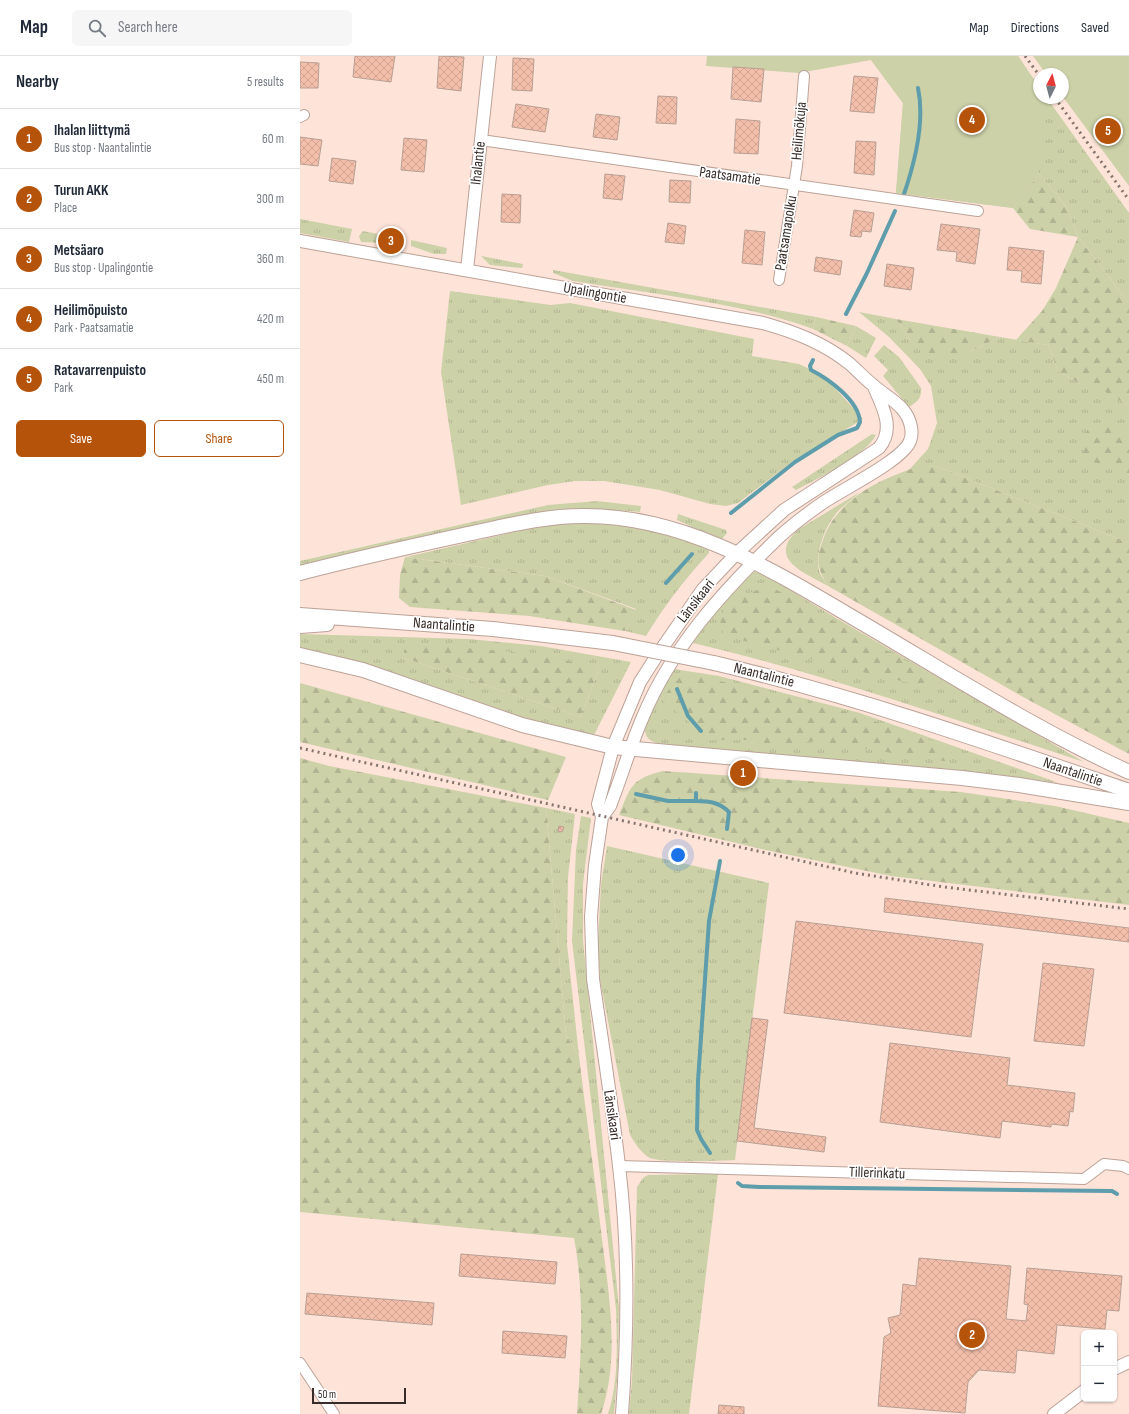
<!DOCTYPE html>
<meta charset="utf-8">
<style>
body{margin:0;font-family:"Sofia Sans Condensed",sans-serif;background:#f6f6f7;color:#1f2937}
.controls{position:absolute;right:12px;bottom:12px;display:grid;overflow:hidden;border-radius:6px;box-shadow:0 1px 3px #0004}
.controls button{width:36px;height:36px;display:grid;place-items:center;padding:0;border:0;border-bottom:1px solid #e0e1e3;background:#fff;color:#1f2937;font:20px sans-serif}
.compass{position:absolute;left:733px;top:12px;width:36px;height:36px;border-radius:50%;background:#fff;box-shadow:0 1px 3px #0004;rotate:6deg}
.scale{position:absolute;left:12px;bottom:10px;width:94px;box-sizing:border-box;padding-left:4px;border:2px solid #372c28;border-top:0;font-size:11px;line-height:14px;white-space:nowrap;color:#372c28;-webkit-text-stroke:3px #fff;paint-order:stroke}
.you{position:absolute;left:378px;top:799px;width:14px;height:14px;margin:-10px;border:3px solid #fff;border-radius:50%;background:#1a73e8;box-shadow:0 0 0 6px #1a73e833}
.badge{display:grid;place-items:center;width:26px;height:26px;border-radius:50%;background:#b45309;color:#fff;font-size:13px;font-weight:700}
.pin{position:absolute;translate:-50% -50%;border:2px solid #fff;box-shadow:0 1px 4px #0006}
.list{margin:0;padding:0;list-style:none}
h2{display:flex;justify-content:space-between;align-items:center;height:52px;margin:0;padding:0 16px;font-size:17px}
h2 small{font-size:13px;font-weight:400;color:#747a83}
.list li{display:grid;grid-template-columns:26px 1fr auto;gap:12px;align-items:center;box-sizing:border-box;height:60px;padding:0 16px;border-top:1px solid #e0e1e3}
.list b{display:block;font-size:15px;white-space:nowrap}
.list p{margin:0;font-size:13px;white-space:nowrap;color:#747a83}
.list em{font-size:13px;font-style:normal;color:#747a83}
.actions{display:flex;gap:8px;padding:12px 16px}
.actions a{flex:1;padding:9px 0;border:1px solid #b45309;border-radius:6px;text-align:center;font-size:14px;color:#b45309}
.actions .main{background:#b45309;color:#fff}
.icon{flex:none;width:22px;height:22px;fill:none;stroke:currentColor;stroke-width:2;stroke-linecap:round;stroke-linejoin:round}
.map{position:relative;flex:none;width:829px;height:1358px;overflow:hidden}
header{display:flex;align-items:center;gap:24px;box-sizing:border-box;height:56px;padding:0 20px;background:#fff;border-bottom:1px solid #e0e1e3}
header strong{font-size:19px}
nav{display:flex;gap:22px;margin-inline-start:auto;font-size:14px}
.search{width:280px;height:36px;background:#f6f6f7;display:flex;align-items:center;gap:10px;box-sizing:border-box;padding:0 14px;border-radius:6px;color:#747a83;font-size:15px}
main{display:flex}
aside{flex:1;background:#fff}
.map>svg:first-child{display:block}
.grass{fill:url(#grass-tufts);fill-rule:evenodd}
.forest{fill:url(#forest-firs)}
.green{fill:#ccd1a8}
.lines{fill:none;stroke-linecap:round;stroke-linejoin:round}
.stream{stroke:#5e9dab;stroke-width:4}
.building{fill:url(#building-cross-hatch);stroke:#b89f94}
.minor-casing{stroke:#bca298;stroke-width:12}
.tertiary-casing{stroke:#bca298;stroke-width:14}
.secondary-casing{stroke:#bca298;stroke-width:16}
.minor{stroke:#fff;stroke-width:10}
.tertiary{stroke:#fff;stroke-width:12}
.secondary{stroke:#fff;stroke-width:14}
.rail{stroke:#86756e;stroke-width:3;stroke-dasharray:2 4;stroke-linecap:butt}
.secondary-bridge-casing{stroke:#bca298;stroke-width:16;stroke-linecap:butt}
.secondary-bridge{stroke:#fff;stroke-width:14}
.labels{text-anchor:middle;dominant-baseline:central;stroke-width:3.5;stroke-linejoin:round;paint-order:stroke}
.street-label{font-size:15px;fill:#372c28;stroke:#fff}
</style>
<header>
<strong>Map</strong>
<div class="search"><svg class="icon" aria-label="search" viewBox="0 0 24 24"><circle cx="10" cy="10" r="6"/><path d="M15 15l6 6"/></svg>Search here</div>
<nav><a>Map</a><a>Directions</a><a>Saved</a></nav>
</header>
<main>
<aside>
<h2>Nearby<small>5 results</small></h2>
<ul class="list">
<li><span class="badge">1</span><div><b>Ihalan liittymä</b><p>Bus stop · Naantalintie</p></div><em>60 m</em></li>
<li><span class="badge">2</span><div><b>Turun AKK</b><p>Place</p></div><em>300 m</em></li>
<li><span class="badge">3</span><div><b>Metsäaro</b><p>Bus stop · Upalingontie</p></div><em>360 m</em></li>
<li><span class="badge">4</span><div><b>Heilimöpuisto</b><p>Park · Paatsamatie</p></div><em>420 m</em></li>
<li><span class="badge">5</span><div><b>Ratavarrenpuisto</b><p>Park</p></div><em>450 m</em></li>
</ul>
<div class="actions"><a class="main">Save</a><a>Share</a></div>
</aside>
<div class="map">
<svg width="829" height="1358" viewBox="0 0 829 1358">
<defs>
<pattern id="grass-tufts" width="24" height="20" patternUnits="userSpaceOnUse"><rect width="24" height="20" fill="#ccd1a8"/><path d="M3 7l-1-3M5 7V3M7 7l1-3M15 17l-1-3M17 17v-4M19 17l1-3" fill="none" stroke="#b0b491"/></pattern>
<pattern id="forest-firs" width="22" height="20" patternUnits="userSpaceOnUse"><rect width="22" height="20" fill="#ccd1a8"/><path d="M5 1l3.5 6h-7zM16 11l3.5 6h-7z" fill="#b0b491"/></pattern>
<pattern id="building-cross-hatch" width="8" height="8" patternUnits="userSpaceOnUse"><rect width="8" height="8" fill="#f4bfaa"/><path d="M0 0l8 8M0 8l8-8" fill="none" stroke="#d2a492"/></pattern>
</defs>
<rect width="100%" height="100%" fill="#fee3d8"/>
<path class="grass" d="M 718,0 L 739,31 L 739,42 L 747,42 L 829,157 L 829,248 L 778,180 L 766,150 L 739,118 L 713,152 L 596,137 L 603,47 L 571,4 Z
M 0,163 L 52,173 L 49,186 L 0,177 Z
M 63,175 L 88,180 L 87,187 L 61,186 L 59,180 Z
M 111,184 L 147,192 L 146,198 L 134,198 L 111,190 Z
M 181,200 L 223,208 L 222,212 L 190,209 Z
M 253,214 L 516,261 L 513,273 C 439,246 351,238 273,225 L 253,217 Z
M 150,235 L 251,249 L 270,247 L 454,283 L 452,300 L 499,308 L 524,320 L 563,363 L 496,403 L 438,447 L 426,450 L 410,448 L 360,434 L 304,425 L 275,425 L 248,429 L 161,449 L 141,316 Z
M 559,256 L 596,263 L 610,283 L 667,297 L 700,281 L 748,289 L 758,315 L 778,327 L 801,332 L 829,350 L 829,384 L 820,414 L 829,419 L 829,487 L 636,410 L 609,414 L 628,393 L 637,367 L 631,330 L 620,313 L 589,281 Z
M 556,270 L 576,282 L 566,302 L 547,290 Z
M 584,289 L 599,301 L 621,332 C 622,342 617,346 609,351 L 583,320 L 588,314 L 574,300 Z
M 572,378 L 576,379 C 565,400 517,423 496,434 L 492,431 Z
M 560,436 C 553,442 546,448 539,454 C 526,468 515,495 519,514 C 520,519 525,525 528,530 C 505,517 465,503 499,473 Z
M 297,445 L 341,450 L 340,456 C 300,452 261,453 221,460 L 0,510 L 0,505 L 248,449 Z
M 378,458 L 426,474 L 427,477 L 422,483 L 416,482 L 377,464 Z
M 282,467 C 331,469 363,475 409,493 L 409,497 C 385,523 364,550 346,580 L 325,575 L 336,553 L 245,520 L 106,501 L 244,469 Z
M 455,516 L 462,517 L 536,562 L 784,706 C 655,664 526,618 393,587 L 412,559 L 450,517 Z
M 0,578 L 169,583 L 241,590 L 331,606 L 293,681 L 228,665 L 65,609 L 0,592 ZM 104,594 L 299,612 L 281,661 L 104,602 Z
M 374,613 L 419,620 L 560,657 L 759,727 L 700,719 L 363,689 C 356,687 346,685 345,675 C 343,659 366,627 374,613 Z
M 246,752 L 275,758 L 268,821 L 267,888 L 279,1000 L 266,979 Z
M 281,760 L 291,762 L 283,828 L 283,884 L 319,1252 L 318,1312 L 314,1358 L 308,1358 C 319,1324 317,1288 316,1253 L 272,885 L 276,794 Z
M 307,790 L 469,827 L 435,1104 C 421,1105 361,1107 350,1102 C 341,1097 335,1087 330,1079 L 300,924 L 298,888 L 301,828 Z
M 418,1118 L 389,1358 L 329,1358 L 332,1324 L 337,1131 L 343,1122 L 348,1119 Z"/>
<path class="forest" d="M 739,118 L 766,150 L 778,180 L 829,248 L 829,350 L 801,333 L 778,327 L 758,315 L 748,289 L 716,284 L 742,255 L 756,232 L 778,181 L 730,173 L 713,152 Z
M 516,261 L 556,270 L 547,290 L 513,273 Z
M 596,263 L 700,281 L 667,297 L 630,298 L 610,283 Z
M 810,364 L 829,383 L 829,419 L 784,402 C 780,375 785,372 810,364 Z
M 636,410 L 829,487 L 829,698 L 725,642 L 528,530 C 516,511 516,502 524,481 C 538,445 574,426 608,414 C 616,411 627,411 636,410 Z
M 105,501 L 245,520 L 336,554 L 325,575 L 229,560 L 110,551 L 99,542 L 100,519 Z
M 463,532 L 475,533 L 633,620 L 641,627 L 639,629 C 620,631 603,625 585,621 C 531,610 479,593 425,580 L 420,570 C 423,542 440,541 463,532 Z
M 112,589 C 175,591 238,597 299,612 L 281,661 L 104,602 L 104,594 Z
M 383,618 L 398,619 L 446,632 L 480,638 L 554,658 L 643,689 L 651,696 L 652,699 L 648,705 L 644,705 L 515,685 L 469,689 L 448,684 L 411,684 L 364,646 C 364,635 376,626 383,618 Z
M 0,627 L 266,701 L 248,744 L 0,686 Z
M 0,702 L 29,710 L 246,752 L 266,979 L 279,1000 C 286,1058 294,1116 301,1175 C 308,1234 321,1300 301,1358 L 277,1358 C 281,1299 285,1241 274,1182 L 0,1156 Z
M 363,715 L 661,736 L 755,750 L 829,767 L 829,849 L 591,820 L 461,793 L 319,759 C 331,730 331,723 363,715 Z"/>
<path class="green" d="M 407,0 L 718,0 L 739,31 L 739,42 L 743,42 L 739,118 L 713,152 L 596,137 L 603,47 L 571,4 L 499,17 L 406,10 Z
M 733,0 L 829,0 L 829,130 L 763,41 L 763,18 L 746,18 Z"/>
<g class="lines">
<path class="stream" d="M 604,138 C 615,106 625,65 618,32
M 546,258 L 567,217 L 595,155
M 431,457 L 495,406 L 538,379 L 557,372 L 560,366 C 559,345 529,323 511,314 L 510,310 L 513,304
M 366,527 L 392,498
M 377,633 L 388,660 L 401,675
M 396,737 L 396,745 C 409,745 419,746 429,756 L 427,773
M 336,738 L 368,745 L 396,745
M 410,1097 L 401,1083 L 397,1074 L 398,1025 L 409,865 L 420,805
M 438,1127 L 442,1130 L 459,1131 L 812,1135 L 817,1138"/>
</g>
<path class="building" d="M 55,0 L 95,0 L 91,26 L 53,21 Z
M 139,0 L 164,1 L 161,35 L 137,32 Z
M 213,2 L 234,3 L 232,35 L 212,34 Z
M 0,6 L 19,7 L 18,32 L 0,32 Z
M 433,11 L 464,13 L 461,46 L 431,43 Z
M 554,20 L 578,22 L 574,57 L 550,55 Z
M 358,40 L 377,41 L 376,68 L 356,67 Z
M 216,48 L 249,53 L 245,76 L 212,71 Z
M 296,58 L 320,61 L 317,84 L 293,81 Z
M 436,63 L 460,65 L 458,98 L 434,97 Z
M 0,81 L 22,84 L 18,110 L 0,108 Z
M 104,82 L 127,84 L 124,116 L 101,114 Z
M 556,85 L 576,86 L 574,119 L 554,117 Z
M 32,102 L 56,105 L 53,128 L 29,125 Z
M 305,118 L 325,120 L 322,144 L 303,142 Z
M 370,124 L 391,125 L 390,147 L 369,146 Z
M 202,138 L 221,139 L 220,167 L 201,166 Z
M 554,154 L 574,157 L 571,176 L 562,175 L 561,181 L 550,180 Z
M 368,167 L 386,170 L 384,188 L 365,186 Z
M 641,168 L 680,173 L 675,208 L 656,205 L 657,196 L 637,194 Z
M 445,174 L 465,176 L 462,209 L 442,207 Z
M 709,191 L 744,195 L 741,228 L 721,226 L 722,215 L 707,214 Z
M 516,201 L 542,205 L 540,219 L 514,215 Z
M 587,208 L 614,212 L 611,234 L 584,230 Z
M 259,770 L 264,771 L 262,776 L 258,775 Z
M 585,842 L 829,872 L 829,886 L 584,856 Z
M 496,865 L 683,888 L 671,981 L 484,957 Z
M 743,907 L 794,913 L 784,990 L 734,985 Z
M 452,962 L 468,964 L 454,1072 L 526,1081 L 524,1096 L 437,1085 Z
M 590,987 L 710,1002 L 707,1029 L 775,1037 L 773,1056 L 770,1055 L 768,1070 L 751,1068 L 751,1071 L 702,1065 L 700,1082 L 580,1066 Z
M 161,1198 L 257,1206 L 255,1228 L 159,1220 Z
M 619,1202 L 711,1210 L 706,1263 L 726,1265 L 728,1249 L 724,1248 L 727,1212 L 822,1220 L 819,1255 L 807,1254 L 805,1273 L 757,1269 L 754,1298 L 717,1294 L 715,1317 L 679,1314 L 668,1326 L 665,1357 L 578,1350 L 584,1281 L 591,1277 L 588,1262 L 600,1259 L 603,1228 L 616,1230 Z
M 7,1237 L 134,1247 L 132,1269 L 5,1258 Z
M 203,1275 L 267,1280 L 265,1302 L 202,1297 Z
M 419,1349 L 444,1351 L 444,1358 L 418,1358 Z"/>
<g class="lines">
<defs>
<path id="minor" d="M 0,61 L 4,59
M 181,84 L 678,155
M 479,224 L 497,110 L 504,20
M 319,1110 L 784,1123 L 804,1108 L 823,1110 L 829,1113
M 0,1307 L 34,1358"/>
<path id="tertiary" d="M 0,185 L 463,267 C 495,276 524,287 550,308 C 558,315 565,323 573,329 C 588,343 607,349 611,371 C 612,376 612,380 610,385 C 603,404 543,433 524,446 C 508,457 492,469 478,482 C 423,535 371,592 342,663 C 330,691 321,722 310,750 L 302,761
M 167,214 L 190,0
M 814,1313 L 829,1306
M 322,1358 C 328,1275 329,1192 319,1110 C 312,1047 302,985 293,923 L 291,861 L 295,809 L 302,761 L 298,748 L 313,691 L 340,626 L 356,601 L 403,533 L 436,498 L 484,454 L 579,392 C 595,373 583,351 574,331
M 754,1358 L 784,1335"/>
<path id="secondary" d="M 0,517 C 54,503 108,491 163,479 C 202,471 242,460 283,460 C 389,459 480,519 569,571 C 654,621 739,675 829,716
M 0,559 L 193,573 L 313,587
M 0,570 L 27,568
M 0,599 L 63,614 L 222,669 L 313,691 L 662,722 L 719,729 L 829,747
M 414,607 C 555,640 692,688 829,735"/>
</defs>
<use href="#minor" class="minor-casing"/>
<use href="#tertiary" class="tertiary-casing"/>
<use href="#secondary" class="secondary-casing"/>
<use href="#minor" class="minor"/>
<use href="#tertiary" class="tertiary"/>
<use href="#secondary" class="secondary"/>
<path class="rail" d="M 725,0 L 739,19
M 755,42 L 829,144
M 0,692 L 555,817 L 644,831 L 829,853"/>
<defs>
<path id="secondary-bridge" d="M 313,587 L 414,607"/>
</defs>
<use href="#secondary-bridge" class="secondary-bridge-casing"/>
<use href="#secondary-bridge" class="secondary-bridge"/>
</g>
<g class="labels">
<g class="street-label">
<text transform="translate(499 75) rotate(-85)">Heilimökuja</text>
<text transform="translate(178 107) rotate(-84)">Ihalantie</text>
<text transform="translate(430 120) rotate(8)">Paatsamatie</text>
<text transform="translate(486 177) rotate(-81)">Paatsamapolku</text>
<text transform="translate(295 237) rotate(10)">Upalingontie</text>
<text transform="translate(396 545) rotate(-52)">Länsikaari</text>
<text transform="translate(144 569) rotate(4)">Naantalintie</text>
<text transform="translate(464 619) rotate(14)">Naantalintie</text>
<text transform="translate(773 716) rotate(19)">Naantalintie</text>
<text transform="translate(312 1059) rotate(82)">Länsikaari</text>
<text transform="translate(577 1117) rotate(2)">Tillerinkatu</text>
</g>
</g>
</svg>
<div class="controls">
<button>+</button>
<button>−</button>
</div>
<svg class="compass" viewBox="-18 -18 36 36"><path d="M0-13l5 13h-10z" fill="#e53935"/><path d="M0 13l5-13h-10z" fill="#747a83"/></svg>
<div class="scale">50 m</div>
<div class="you"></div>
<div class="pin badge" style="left:443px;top:717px">1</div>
<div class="pin badge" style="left:672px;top:1279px">2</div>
<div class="pin badge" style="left:91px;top:185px">3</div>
<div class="pin badge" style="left:672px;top:64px">4</div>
<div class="pin badge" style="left:808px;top:75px">5</div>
</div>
</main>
